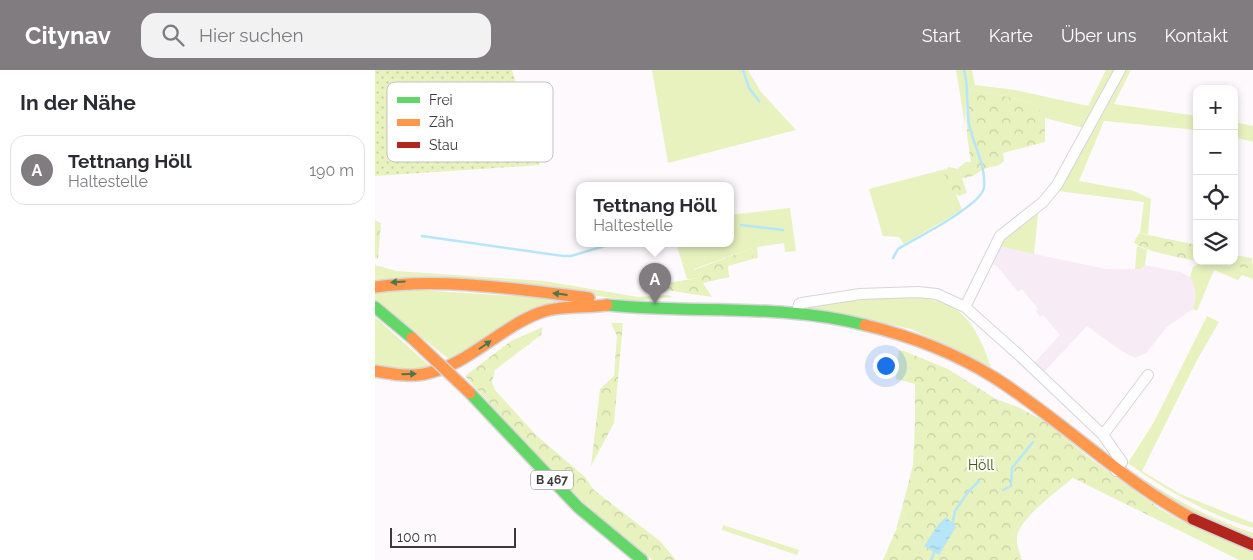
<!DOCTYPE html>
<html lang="de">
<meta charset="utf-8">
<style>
body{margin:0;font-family:Raleway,sans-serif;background:#f2f2f3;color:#2b2b33}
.controls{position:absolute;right:15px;top:15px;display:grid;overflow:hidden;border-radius:10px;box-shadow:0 2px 8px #0003}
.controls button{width:45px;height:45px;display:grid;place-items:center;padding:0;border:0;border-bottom:1px solid #e1e1e2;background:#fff;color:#2b2b33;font:25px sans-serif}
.scale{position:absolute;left:15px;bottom:12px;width:126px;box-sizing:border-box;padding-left:5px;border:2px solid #3c383b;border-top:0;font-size:14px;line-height:18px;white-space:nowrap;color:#3c383b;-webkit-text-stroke:4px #fff;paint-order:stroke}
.you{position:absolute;left:510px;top:295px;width:18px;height:18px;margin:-12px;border:4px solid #fff;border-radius:50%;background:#1a73e8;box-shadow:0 0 0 8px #1a73e833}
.badge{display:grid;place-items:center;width:32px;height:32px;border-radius:50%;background:#807c7f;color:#fff;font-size:16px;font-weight:700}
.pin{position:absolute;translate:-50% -41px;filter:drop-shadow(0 1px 2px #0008)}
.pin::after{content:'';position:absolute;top:26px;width:18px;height:15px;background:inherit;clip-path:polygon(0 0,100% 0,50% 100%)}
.popup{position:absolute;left:201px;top:112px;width:158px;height:65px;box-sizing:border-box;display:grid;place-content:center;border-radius:10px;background:#fff;filter:drop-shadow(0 1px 4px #0005);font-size:16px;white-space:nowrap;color:#7c7c81}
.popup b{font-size:19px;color:#2b2b33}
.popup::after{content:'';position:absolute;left:50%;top:100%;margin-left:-10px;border:10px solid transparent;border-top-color:#fff}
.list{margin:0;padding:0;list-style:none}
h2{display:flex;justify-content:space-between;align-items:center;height:65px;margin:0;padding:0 20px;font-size:21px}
h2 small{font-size:16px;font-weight:400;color:#7c7c81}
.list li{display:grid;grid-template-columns:32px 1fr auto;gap:15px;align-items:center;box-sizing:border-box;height:70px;margin:0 10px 10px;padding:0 10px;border:1px solid #e1e1e2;border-radius:15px}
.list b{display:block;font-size:19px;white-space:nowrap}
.list p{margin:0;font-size:16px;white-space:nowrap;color:#7c7c81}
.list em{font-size:16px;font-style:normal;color:#7c7c81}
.icon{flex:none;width:28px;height:28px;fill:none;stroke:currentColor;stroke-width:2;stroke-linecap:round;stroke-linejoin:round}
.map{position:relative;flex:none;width:878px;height:490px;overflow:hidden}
header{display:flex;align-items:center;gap:30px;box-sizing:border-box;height:70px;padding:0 25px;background:#807c7f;color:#fff}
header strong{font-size:24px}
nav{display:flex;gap:28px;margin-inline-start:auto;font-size:18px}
.search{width:350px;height:45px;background:#f2f2f3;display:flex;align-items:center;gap:12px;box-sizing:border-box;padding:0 18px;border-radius:15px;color:#7c7c81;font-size:19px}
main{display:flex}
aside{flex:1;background:#fff}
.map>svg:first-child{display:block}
.built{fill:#f7ebf5}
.green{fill:#e7f2bf}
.forest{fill:url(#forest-crowns)}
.park{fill:url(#park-dots)}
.water{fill:url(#water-ripples)}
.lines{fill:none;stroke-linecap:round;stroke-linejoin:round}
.stream{stroke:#b6e6f8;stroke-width:2.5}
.street-casing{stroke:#d8d4d7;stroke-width:12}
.fast-casing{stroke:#d8d4d7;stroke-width:14}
.slow-casing{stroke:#d8d4d7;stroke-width:14}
.jam-casing{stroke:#d8d4d7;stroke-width:14}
.street{stroke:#fffeff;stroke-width:10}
.fast{stroke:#63d668;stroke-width:11}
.slow{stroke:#ff974d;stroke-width:11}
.jam{stroke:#b3261e;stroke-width:11}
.slow-bridge-casing{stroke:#d8d4d7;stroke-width:14;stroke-linecap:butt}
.slow-bridge{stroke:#ff974d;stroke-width:11}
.oneway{fill:#4c774d}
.labels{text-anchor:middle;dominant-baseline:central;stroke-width:4;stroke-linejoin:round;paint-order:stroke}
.shield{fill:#fff;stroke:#767476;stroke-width:1}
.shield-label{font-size:12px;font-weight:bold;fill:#3c383b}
.park-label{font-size:14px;fill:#47550a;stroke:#fff}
.key{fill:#fff;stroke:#c4c3c4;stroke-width:1}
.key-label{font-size:14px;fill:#3c383b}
</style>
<header>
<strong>Citynav</strong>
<div class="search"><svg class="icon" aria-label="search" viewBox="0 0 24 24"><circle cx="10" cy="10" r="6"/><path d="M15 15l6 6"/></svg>Hier suchen</div>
<nav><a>Start</a><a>Karte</a><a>Über uns</a><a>Kontakt</a></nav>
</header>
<main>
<aside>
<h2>In der Nähe<small></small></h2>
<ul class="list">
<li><span class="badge">A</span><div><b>Tettnang Höll</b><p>Haltestelle</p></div><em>190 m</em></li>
</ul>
</aside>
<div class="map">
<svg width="878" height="490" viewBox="0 0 878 490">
<defs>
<pattern id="forest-crowns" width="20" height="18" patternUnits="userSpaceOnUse" patternTransform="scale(1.25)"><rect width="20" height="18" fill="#e7f2bf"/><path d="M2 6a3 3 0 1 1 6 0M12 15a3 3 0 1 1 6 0" fill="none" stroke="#c7d0a5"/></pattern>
<pattern id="park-dots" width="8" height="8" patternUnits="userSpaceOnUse" patternTransform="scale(1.25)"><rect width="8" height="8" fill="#e7f2bf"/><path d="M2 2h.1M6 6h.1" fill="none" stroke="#c7d0a5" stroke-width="1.8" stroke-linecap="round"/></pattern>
<pattern id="water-ripples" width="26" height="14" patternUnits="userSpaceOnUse" patternTransform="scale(1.25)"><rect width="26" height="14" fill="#b6e6f8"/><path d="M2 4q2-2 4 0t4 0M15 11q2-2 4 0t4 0" fill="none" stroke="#9dc6d6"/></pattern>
</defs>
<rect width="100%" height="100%" fill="#fef9fd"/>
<path class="built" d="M 621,176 L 731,199 L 766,199 L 770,195 L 805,202 L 815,207 L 821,217 L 821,229 L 818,239 L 792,257 L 771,283 L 760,288 L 742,278 L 712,256 L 667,304 L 657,295 L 685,265 L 668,245 L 665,247 L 661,241 L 663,239 L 647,219 L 643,222 L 622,196 L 612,192 Z"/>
<path class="green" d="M 277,0 L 373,0 L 386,22 L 421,60 L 293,93 Z
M 581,0 L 597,0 L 600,15 L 640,20 L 713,36 L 731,0 L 741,0 L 709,58 L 670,48 L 655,32 L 596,19 L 591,36 L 590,55 Z
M 748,0 L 756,0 L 739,34 L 822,46 L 822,60 L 729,51 L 704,111 L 759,121 L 776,129 L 773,164 L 765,163 L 769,132 L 683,121 Z
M 859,52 L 878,56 L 878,72 L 859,67 Z
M 571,99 L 587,140 L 529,174 L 524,167 L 508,166 L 494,119 Z
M 415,138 L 421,181 L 410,182 L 409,173 L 382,177 L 383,188 L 378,189 L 377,178 L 319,199 L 325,208 L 312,209 L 301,173 L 355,173 L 355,145 Z
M 663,144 L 659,184 L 622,176 L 638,159 Z
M 762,176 L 772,180 L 770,195 L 766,199 L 760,199 Z
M 825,193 L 878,198 L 878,209 L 867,205 L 863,210 L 839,200 L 822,241 L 818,239 C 822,226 822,219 815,207 L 818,197 Z
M 0,195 L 21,201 L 169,211 L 263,227 L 293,225 L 297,227 L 260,231 L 165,218 L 0,213 Z
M 10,218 L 188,229 L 76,291 L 0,230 L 0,220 Z
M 504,226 C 570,227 593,229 616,297 L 536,259 L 434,237 Z
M 832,246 L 844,252 L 822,290 L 767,401 L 805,424 L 878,453 L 878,458 C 832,444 792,421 753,393 L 779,352 Z
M 0,247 L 56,297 L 39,301 L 0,296 Z
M 524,280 L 529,281 L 540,314 L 521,309 Z
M 752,397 C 791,426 832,447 878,463 L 878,468 L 801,436 Z
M 694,406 L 699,407 C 684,420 645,447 642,467 C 641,475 645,483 647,490 L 644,490 C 642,485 637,477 637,471 C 638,449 678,420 694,406 Z
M 527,438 L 532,452 L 521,460 Z
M 785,439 L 810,453 L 878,480 L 878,490 L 864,490 L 777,447 Z
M 348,455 L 424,480 L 422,485 L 347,460 Z"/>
<path class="forest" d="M 596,19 L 655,32 L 670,45 L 670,72 L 628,83 L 629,91 C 622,98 618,95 610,99 C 599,103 602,107 587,108 L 592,123 L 584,126 L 579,123 L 569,104 L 573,97 L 583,99 L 590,92 L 596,92 C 592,66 588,45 596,19 Z
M 0,150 L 6,153 L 3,189 L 0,188 Z
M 764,163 L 822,175 L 822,191 L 859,191 L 859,185 L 877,188 L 878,198 C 860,198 766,184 759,172 Z
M 377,178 L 378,189 L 353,196 L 354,207 L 328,213 L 337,227 L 291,220 L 292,213 L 324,208 L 319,200 Z
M 236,253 L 248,253 L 239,353 L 216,396 L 225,319 L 239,306 L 242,266 Z
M 168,257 L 166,265 L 120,300 L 117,312 L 120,320 L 161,365 L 210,407 L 219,420 L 285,471 L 301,490 L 278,490 L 234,455 L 185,410 L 90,306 L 136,271 Z
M 529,281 L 573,299 L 621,329 L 643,337 L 673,353 L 712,386 L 785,439 L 777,447 L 694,406 C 678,420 638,449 637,471 C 637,477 642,485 644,490 L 508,490 L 521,460 L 532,452 L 527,438 L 538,395 L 540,351 L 540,314 Z"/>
<path class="park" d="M 0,0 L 137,0 L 165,95 L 0,106 Z"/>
<path class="water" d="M 571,447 L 581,457 L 564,485 L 549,476 L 563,455 Z"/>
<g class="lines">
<path class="stream" d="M 368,0 L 374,18 L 384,31
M 366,155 L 408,160
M 47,166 L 188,186 L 196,186 L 240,173
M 518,188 L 523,179 C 539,169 608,135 609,117 C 611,94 598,75 594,54 C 591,36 594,18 589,0
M 628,420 L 636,416 L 637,398 L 658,372
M 577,455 L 580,441 L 593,422 L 604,411
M 556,490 L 560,480"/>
<defs>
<path id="street" d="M 590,237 L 625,166 L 668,132 L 682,115 L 745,0
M 422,243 L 424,234 L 427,233 L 485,224 L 543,222 L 562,224 L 590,237 L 645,286 L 728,365 L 747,392 L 741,401
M 728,365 L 773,305"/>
<path id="fast" d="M 232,235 C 318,244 406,233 490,255
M 0,237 L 37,268
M 95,323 L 203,437 L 267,490"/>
<path id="slow" d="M 0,217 C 67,207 147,220 214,228
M 490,255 C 536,266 580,283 620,308 C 689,352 746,410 818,449
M 0,301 C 17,304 33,307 49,304 C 92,296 124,258 164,243 C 185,235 210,238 232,235"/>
<path id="jam" d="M 818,449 L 878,475"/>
</defs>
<use href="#street" class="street-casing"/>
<use href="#fast" class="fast-casing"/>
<use href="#slow" class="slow-casing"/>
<use href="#jam" class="jam-casing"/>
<use href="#street" class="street"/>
<use href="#fast" class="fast"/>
<use href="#slow" class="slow"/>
<use href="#jam" class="jam"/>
<defs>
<path id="slow-bridge" d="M 37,268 L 95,323"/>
</defs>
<use href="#slow-bridge" class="slow-bridge-casing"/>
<use href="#slow-bridge" class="slow-bridge"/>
</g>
<defs><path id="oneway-solid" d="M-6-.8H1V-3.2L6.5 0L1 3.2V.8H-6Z" transform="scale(1.25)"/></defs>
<g class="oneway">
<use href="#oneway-solid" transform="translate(23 212) rotate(176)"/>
<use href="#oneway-solid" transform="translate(185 224) rotate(-173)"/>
<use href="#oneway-solid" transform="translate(110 275) rotate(-35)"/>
<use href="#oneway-solid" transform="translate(34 304) rotate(-1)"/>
</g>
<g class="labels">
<rect class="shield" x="156" y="400.5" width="42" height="19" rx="4"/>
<g class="shield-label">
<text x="177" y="410">B 467</text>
</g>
<g class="park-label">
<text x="606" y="395">Höll</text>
</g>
</g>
<rect x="12" y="12" width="166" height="80" rx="8" class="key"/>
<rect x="22" y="27" width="23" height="6" fill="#63d668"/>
<rect x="22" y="49" width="23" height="7" fill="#ff974d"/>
<rect x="22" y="72" width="23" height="6" fill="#b3261e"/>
<g class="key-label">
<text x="54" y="35">Frei</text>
<text x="54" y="57">Zäh</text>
<text x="54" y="80">Stau</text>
</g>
</svg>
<div class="controls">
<button>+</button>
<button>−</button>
<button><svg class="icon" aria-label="locate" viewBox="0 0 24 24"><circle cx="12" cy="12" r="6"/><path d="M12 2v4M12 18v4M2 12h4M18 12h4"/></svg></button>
<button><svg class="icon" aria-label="layers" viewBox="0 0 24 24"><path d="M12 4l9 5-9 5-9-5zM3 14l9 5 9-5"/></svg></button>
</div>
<div class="scale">100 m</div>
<div class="you"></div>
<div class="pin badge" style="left:280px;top:234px">A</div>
<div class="popup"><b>Tettnang Höll</b>Haltestelle</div>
</div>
</main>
